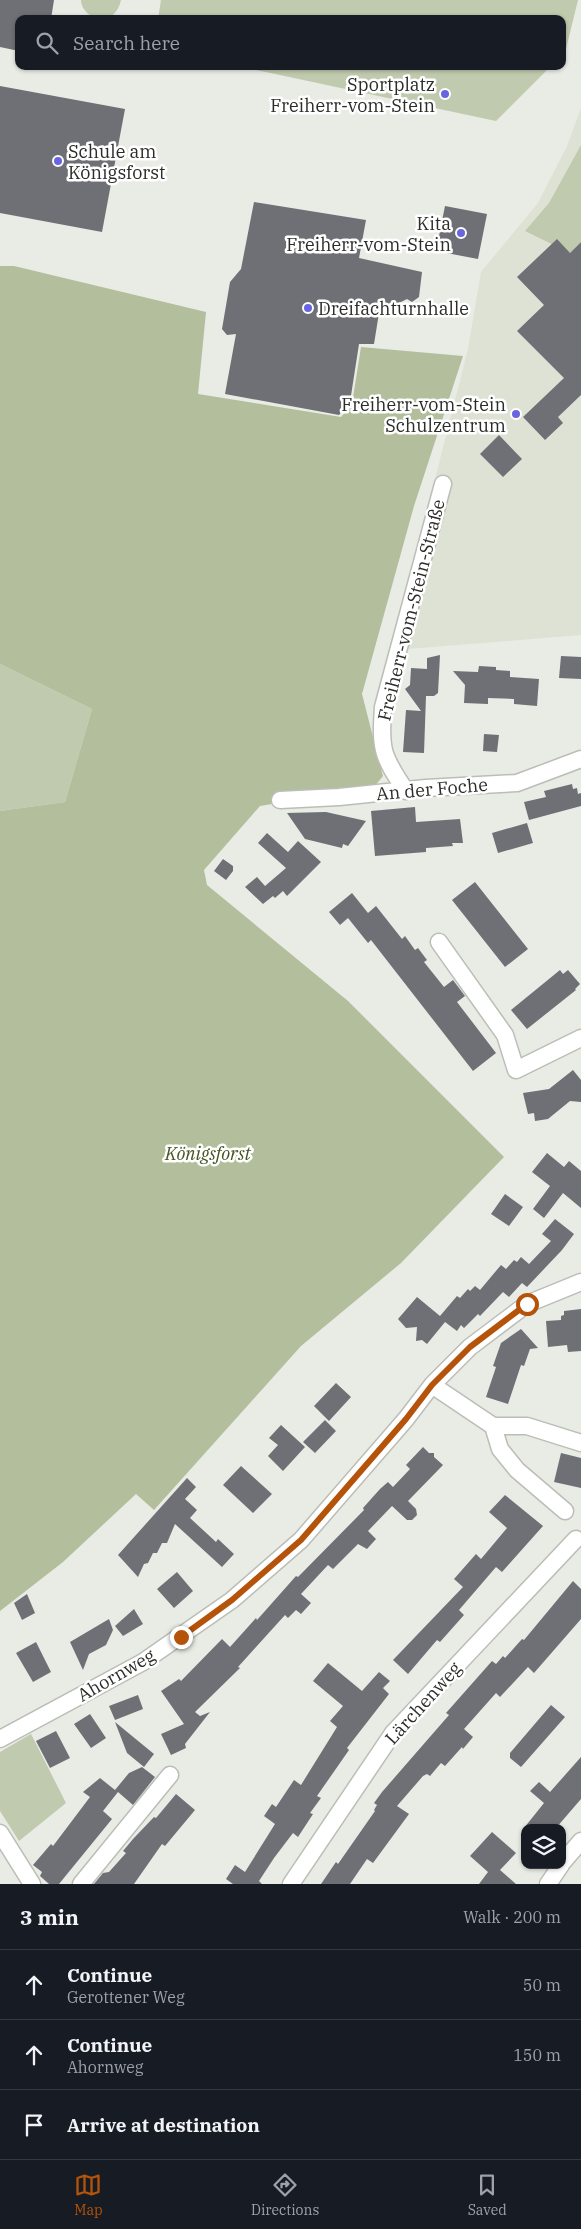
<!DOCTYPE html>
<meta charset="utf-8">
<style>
body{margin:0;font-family:"IBM Plex Serif",serif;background:#20242c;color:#f1f3f6}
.controls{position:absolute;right:15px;bottom:15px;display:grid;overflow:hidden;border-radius:10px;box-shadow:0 1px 4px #0004}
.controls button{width:45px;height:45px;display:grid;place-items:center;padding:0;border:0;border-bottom:1px solid #363941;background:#171b24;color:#f1f3f6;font:25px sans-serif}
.stop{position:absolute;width:15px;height:15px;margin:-11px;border:4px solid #b45309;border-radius:50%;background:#fff}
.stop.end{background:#b45309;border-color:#fff;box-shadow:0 1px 5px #0008}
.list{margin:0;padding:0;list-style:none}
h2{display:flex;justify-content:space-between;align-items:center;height:65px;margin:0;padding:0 20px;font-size:21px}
h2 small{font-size:16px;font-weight:400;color:#9ea1a6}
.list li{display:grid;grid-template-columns:32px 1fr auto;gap:15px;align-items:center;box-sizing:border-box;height:70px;padding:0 20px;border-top:1px solid #363941}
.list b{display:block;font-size:19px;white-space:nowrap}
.list p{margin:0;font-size:16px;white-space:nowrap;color:#9ea1a6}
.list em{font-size:16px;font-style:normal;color:#9ea1a6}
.icon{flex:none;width:28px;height:28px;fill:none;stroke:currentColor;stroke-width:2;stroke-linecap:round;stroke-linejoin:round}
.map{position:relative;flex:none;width:581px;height:1884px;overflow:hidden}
.search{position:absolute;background:#171b24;box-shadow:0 1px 4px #0004;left:15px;right:15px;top:15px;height:55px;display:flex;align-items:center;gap:12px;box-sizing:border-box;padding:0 18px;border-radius:10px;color:#9ea1a6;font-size:19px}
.sheet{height:275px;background:#171b24}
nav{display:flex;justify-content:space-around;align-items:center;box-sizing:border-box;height:70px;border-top:1px solid #363941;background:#171b24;font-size:14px;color:#9ea1a6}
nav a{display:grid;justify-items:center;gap:2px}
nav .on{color:#b45309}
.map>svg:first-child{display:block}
.built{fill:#dde2d5}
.green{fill:#c0caae}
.forest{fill:#b2be9c}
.building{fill:#6f7075}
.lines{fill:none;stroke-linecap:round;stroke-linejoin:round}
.street-casing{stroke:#bbbeb7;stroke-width:19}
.street{stroke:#fff;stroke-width:16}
.route{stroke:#b45309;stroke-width:6}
.poi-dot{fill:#6865df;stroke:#fff;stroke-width:2}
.labels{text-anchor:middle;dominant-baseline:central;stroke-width:5;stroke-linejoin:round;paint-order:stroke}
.poi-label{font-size:18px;fill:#2c2d2a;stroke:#fff;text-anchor:end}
.street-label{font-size:18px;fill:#2c2d2a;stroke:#fff}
.park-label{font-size:18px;font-style:italic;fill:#455420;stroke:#fff}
</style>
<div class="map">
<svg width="581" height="1884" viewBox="0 0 581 1884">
<rect width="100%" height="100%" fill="#e9ebe5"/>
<path class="built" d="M 581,108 L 581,635 L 408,649 L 449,484 L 435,479 L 468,349 L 481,272 L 538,203 L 567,146 Z"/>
<path class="green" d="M 81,0 L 121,0 C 114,31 81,18 81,0 Z
M 161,0 L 578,0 L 565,53 L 562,55 L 562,19 L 158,19 Z
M 237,66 L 551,66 L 496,121 Z
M 581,145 L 581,242 L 570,253 L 525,231 L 549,203 Z
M 0,664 L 92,709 L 65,802 L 0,811 Z
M 31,1734 L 66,1803 L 19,1841 L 0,1811 L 0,1752 Z"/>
<path class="forest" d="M 0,266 L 14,266 L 206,312 L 198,394 L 341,417 L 352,404 L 361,347 L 463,356 L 414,506 L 362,694 L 383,776 L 374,787 L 260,806 L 204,870 L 207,885 L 348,1001 L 504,1157 L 401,1263 L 301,1346 L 154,1510 L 136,1494 L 63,1562 L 0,1611 L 0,811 L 65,802 L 92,709 L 0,664 Z"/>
<path class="building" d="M 0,0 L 54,0 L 51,19 L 19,19 L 19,51 L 0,47 Z
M 0,86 L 125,109 L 102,232 L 0,213 Z
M 254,202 L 366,220 L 359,258 L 422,272 L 419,297 L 412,302 L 407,299 L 379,313 L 374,344 L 359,344 L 350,402 L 339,415 L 225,394 L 236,334 L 227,335 L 222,329 L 230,282 L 241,269 Z
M 445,206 L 487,214 L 478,259 L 436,251 Z
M 557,239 L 570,253 L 581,242 L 581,395 L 558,417 L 563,423 L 545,440 L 523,417 L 564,378 L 517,331 L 544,305 L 517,277 Z
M 499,435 L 522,459 L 503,477 L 480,454 Z
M 440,655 L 438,693 L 434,696 L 426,696 L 424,753 L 403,752 L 406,710 L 421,711 L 405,689 L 410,685 L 411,668 L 427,669 L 427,658 Z
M 561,656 L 581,657 L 581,679 L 559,678 Z
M 479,666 L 496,667 L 496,670 L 510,671 L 510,677 L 539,679 L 537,706 L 514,704 L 514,699 L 488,698 L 488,704 L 464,703 L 465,685 L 453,671 L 478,672 Z
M 484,734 L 499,735 L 497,752 L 483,751 Z
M 572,784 L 573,789 L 577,788 L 578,794 L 581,793 L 581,806 L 529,820 L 524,802 L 546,797 L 544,791 Z
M 415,807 L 416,822 L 460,819 L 463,843 L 452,843 L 453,846 L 426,848 L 426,852 L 375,856 L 371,811 Z
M 325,812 L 326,812 L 366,821 L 348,846 L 343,844 L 342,848 L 305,839 L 287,813 Z
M 527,823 L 533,843 L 498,853 L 492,833 Z
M 267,833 L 288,852 L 298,841 L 321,862 L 287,896 L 283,891 L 275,898 L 273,896 L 263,904 L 245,887 L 257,877 L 265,886 L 286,868 L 258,843 Z
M 223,859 L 233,866 L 233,871 L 226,880 L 214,871 Z
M 475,882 L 528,949 L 505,967 L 452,900 Z
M 352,893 L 368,913 L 376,906 L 402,939 L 405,936 L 415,950 L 418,948 L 427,960 L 424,962 L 444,987 L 453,980 L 465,996 L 457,1002 L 496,1053 L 473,1071 L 371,940 L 368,943 L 348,918 L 340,925 L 329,912 Z
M 560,970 L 563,974 L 568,970 L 580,984 L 575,989 L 576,990 L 527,1029 L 511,1010 Z
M 573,1070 L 581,1080 L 581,1102 L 570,1101 L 548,1119 L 535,1121 L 534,1113 L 528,1114 L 523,1093 L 549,1089 Z
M 547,1153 L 564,1167 L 569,1161 L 581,1171 L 581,1208 L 563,1193 L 544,1218 L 533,1209 L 550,1186 L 532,1172 Z
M 505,1194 L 523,1207 L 509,1226 L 491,1214 Z
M 555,1219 L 574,1234 L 562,1250 L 527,1287 L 522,1283 L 509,1297 L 503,1292 L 480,1316 L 478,1314 L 464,1328 L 461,1325 L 457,1331 L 445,1322 L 427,1344 L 422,1340 L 416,1341 L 417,1327 L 406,1328 L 398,1319 L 417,1297 L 440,1316 L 457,1296 L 460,1298 L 468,1289 L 470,1291 L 475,1286 L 480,1290 L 501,1265 L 506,1269 L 514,1260 L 517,1262 L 521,1257 L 529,1264 L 551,1241 L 542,1234 Z
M 581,1309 L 581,1351 L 568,1352 L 567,1345 L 548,1347 L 546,1321 L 561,1320 L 561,1316 L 564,1315 L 564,1311 Z
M 521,1329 L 538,1348 L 530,1349 L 524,1366 L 521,1365 L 508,1404 L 486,1397 L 496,1367 L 493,1366 L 501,1343 Z
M 336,1383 L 351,1397 L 329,1421 L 314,1406 Z
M 325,1420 L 336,1431 L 315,1453 L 303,1442 Z
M 281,1425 L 305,1447 L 283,1471 L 268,1456 L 278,1445 L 269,1438 Z
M 423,1447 L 429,1453 L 434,1453 L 434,1457 L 443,1465 L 408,1501 L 416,1509 L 417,1515 L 412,1520 L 407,1520 L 392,1506 L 368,1531 L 376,1539 L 367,1549 L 358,1544 L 333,1569 L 328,1565 L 301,1594 L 311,1603 L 301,1614 L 296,1610 L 288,1618 L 285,1615 L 238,1667 L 240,1668 L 195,1712 L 200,1716 L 210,1712 L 185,1744 L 186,1748 L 171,1755 L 161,1734 L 184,1724 L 161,1691 L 179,1679 L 181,1681 L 222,1639 L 230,1647 L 256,1618 L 257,1620 L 296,1576 L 298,1577 L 364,1510 L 363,1508 L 380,1489 L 388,1482 L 393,1487 L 410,1469 L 406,1465 Z
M 561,1453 L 581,1458 L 581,1488 L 554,1482 Z
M 241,1466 L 272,1494 L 253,1513 L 223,1485 Z
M 187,1478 L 196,1487 L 185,1499 L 197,1510 L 190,1518 L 216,1542 L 218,1539 L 234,1554 L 222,1567 L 175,1524 L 167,1543 L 162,1543 L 157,1553 L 153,1553 L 148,1563 L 144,1564 L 138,1577 L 118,1555 Z
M 505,1495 L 543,1526 L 502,1572 L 496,1567 L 459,1610 L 464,1615 L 440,1642 L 437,1640 L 408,1674 L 393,1660 L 463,1587 L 454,1579 L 476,1554 L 481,1559 L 507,1528 L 489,1512 Z
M 177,1572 L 193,1591 L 174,1608 L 157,1589 Z
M 573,1581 L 581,1589 L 581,1619 L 534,1673 L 528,1667 L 500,1697 L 496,1693 L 464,1729 L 473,1737 L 463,1749 L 462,1747 L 445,1766 L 441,1763 L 430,1776 L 427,1774 L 423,1776 L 397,1806 L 409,1814 L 373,1863 L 367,1859 L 350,1884 L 321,1884 L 336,1862 L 338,1864 L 375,1811 L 374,1810 L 377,1805 L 374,1803 L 382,1792 L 449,1715 L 446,1713 L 492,1661 L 496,1664 L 503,1656 L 505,1658 L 522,1639 L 524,1640 Z
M 27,1594 L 35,1613 L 22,1620 L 14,1603 Z
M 134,1609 L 143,1624 L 123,1636 L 115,1626 Z
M 109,1619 L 113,1630 L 106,1645 L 89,1654 L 83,1670 L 70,1642 Z
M 36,1642 L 51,1672 L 33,1682 L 16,1653 Z
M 328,1663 L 362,1691 L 379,1672 L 390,1681 L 383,1688 L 389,1694 L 347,1748 L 349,1750 L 317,1796 L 321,1798 L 310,1813 L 313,1814 L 298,1837 L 293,1833 L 274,1858 L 259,1881 L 262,1884 L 233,1884 L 226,1879 L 235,1865 L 245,1872 L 275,1824 L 264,1816 L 272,1804 L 276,1807 L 294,1780 L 301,1785 L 337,1727 L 330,1721 L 343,1706 L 313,1681 Z
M 138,1695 L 143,1709 L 115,1720 L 109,1706 Z
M 551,1705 L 565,1717 L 521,1767 L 510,1758 L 510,1753 Z
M 90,1714 L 106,1738 L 91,1748 L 74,1724 Z
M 115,1722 L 154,1754 L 144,1767 L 127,1753 Z
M 56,1731 L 70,1758 L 50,1768 L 36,1741 Z
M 581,1757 L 581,1799 L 556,1828 L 524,1828 L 544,1803 L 530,1791 L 539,1782 L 550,1792 Z
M 142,1767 L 155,1777 L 133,1805 L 118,1792 L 103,1811 L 112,1819 L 59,1884 L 49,1884 L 40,1876 L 42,1872 L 33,1865 L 51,1844 L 53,1846 L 90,1797 L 83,1792 L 100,1778 L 115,1790 L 129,1773 Z
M 176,1794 L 195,1810 L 165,1846 L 162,1844 L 134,1884 L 94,1884 L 103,1873 L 109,1872 L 126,1853 L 123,1851 L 133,1839 L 154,1817 L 156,1818 Z
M 492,1832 L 516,1853 L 500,1870 L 516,1884 L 479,1884 L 488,1872 L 470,1856 Z"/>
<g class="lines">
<defs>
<path id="street" d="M 406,791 C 382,756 380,749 383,707 L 443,484
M 280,800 L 339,797 L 426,788 L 517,783 L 581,759
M 439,942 L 505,1035 L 516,1070 L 581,1038
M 432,1385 L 493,1426 L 500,1449 L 517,1470 L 565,1511
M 493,1426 L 527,1426 L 581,1443
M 0,1739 L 143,1662 L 232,1600 L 301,1540 L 406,1419 L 432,1385 L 470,1347 L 527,1304 L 581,1282
M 0,1833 L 32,1884
M 562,1863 L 581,1841
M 81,1884 L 170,1775
M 291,1884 L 393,1733 L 576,1539
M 548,1884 L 561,1865"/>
</defs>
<use href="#street" class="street-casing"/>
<use href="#street" class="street"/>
</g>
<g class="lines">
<path class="route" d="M 181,1637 L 232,1600 L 301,1540 L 406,1419 L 432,1385 L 470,1347 L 527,1304"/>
</g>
<g class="poi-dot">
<circle cx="445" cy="94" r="5"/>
<circle cx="58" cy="161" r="5"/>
<circle cx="461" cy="233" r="5"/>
<circle cx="308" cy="308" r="5"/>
<circle cx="516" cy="414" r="5"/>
</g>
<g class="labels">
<g class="poi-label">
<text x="435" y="84">Sportplatz<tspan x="435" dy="21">Freiherr-vom-Stein</tspan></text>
<text x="68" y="151" text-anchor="start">Schule am<tspan x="68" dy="21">Königsforst</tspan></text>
<text x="451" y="223">Kita<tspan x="451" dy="21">Freiherr-vom-Stein</tspan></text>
<text x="318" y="308" text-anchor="start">Dreifachturnhalle</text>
<text x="506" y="404">Freiherr-vom-Stein<tspan x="506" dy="21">Schulzentrum</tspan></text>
</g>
<g class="street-label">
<text transform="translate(411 610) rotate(-76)">Freiherr-vom-Stein-Straße</text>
<text transform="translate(432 789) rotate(-5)">An der Foche</text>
<text transform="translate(116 1675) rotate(-30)">Ahornweg</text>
<text transform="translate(423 1703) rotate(-48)">Lärchenweg</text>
</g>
<g class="park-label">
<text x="208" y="1153">Königsforst</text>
</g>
</g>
</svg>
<div class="controls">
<button><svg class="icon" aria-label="layers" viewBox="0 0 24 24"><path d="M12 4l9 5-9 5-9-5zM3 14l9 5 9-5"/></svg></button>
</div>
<div class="stop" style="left:527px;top:1304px"></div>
<div class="stop end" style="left:181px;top:1637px"></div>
<div class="search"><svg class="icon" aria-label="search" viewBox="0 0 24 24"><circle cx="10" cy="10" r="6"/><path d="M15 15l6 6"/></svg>Search here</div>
</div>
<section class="sheet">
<h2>3 min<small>Walk · 200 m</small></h2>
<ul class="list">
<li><svg class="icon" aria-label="ahead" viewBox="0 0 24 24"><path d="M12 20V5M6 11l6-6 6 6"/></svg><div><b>Continue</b><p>Gerottener Weg</p></div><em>50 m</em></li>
<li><svg class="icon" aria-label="ahead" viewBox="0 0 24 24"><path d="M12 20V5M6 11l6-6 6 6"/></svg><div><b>Continue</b><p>Ahornweg</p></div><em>150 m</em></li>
<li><svg class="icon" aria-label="arrive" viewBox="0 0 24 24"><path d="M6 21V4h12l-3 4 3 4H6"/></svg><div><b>Arrive at destination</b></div></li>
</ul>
</section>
<nav>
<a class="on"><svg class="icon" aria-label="map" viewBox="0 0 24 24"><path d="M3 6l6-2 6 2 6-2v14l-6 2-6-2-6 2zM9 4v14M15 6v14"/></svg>Map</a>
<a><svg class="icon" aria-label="directions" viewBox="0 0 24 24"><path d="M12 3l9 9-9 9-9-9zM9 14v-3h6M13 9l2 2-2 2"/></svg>Directions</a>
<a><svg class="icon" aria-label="saved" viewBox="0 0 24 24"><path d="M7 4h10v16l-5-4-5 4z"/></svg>Saved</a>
</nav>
